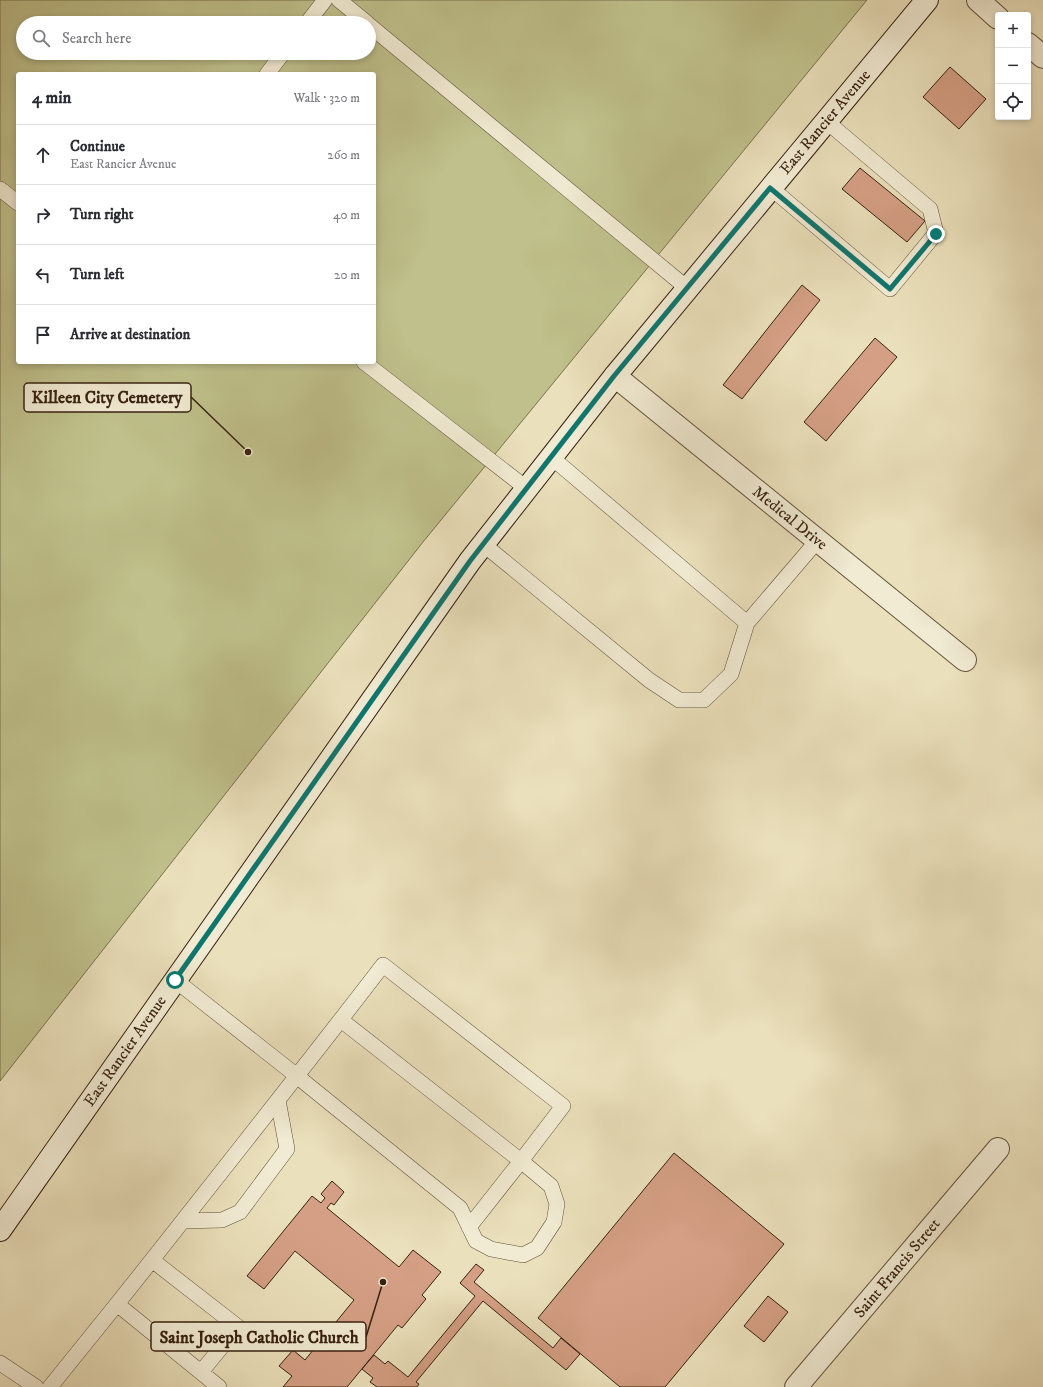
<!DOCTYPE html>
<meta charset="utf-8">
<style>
body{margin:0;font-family:"IM FELL DW Pica",serif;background:#f7f7f7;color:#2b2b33}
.controls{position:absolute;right:12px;top:12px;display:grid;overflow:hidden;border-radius:4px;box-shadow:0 2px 6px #0003}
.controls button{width:36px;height:36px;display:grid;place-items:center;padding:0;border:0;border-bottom:1px solid #e1e1e2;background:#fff;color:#2b2b33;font:20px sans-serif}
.stop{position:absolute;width:12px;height:12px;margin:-9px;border:3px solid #0f766e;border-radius:50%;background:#fff}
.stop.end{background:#0f766e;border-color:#fff;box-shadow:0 1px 4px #0008}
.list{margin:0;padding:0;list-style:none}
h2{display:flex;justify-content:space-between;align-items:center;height:52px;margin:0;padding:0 16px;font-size:17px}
h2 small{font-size:13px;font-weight:400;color:#7c7c81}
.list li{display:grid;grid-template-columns:26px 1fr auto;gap:12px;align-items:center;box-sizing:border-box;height:60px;padding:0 16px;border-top:1px solid #e1e1e2}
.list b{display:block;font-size:15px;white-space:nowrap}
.list p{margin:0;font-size:13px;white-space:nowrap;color:#7c7c81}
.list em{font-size:13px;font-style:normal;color:#7c7c81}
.icon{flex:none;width:22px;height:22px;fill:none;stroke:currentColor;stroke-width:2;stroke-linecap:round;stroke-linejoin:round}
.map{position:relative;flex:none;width:1043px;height:1387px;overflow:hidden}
.search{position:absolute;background:#fff;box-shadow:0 2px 6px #0003;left:16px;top:16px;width:360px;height:44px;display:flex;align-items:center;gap:10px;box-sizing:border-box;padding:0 14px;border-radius:22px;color:#7c7c81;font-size:15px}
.panel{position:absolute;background:#fff;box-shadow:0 2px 6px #0003;left:16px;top:72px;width:360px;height:292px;border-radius:4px}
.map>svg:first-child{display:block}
.green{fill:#bfc08b;stroke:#7c714e;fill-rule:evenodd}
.building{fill:#d49f84;stroke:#382211}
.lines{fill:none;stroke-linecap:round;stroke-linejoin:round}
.lane-casing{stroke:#64523c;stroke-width:16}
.street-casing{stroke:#64523c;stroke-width:24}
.secondary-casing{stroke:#382211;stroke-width:24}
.lane{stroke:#f1ebd3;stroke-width:15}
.street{stroke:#f1ebd3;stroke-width:22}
.secondary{stroke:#f1ebd3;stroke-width:22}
.route{stroke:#0f766e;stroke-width:5}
.labels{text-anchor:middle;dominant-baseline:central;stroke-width:3.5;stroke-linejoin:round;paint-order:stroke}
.street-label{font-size:16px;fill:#382211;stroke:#f1ebd3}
.leader{fill:none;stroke:#382211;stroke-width:1.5}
.callout-dot{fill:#382211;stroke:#f1ebd3;stroke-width:1.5}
.callout{fill:#f1ebd3;stroke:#382211;stroke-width:1.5}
.callout-label{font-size:17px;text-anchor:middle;font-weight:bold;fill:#382211}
</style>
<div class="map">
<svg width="1043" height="1387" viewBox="0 0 1043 1387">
<rect width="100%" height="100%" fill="#eae0bb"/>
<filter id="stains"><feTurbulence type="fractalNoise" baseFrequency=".005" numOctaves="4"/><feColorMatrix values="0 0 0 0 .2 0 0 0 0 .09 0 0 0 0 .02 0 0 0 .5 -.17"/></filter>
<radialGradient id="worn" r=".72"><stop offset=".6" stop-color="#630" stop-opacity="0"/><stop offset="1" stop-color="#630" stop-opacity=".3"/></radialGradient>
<path class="green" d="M 0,0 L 867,0 L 423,542 L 0,1081 ZM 23,23 L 369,23 L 369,53 L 23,53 ZM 18,74 L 374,74 L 374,362 L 18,362 Z"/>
<path class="building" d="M 950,67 L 986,99 L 959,129 L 923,97 Z
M 860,168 L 925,221 L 907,242 L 842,189 Z
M 802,285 L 820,300 L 742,399 L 723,385 Z
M 875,338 L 897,357 L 826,441 L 804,422 Z
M 674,1153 L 784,1244 L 665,1387 L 620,1387 L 538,1318 Z
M 332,1181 L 344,1192 L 334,1205 L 331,1203 L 327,1208 L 399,1267 L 413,1250 L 441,1272 L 422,1295 L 426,1299 L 402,1328 L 398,1325 L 347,1387 L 283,1387 L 292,1376 L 279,1366 L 293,1350 L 305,1360 L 354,1300 L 295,1251 L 264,1289 L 247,1276 L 312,1196 L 321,1203 L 325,1198 L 321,1194 Z
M 476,1264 L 484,1270 L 474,1282 L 553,1348 L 561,1338 L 580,1354 L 566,1370 L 483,1301 L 416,1382 L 419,1384 L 417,1387 L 377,1387 L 370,1382 L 373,1378 L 362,1369 L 374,1355 L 385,1364 L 388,1361 L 408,1377 L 475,1296 L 460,1283 Z
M 768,1296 L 788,1312 L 764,1342 L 744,1326 Z"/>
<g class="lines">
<defs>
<path id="lane" d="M 339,0 L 367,23
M 307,23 L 325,0
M 369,25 L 687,288
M 267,74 L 283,53
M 771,188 L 890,289 L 936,233 L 930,209 L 826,121
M 0,189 L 18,203
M 364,362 L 526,488
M 483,544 L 649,680 L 679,700 L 704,700 L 731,674 L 747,623 L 551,457
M 747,623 L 817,541
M 175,980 L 297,1076 L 309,1086 L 460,1208 L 476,1241 L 491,1249 L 523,1255 L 537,1248 L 554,1222 L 557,1204 L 551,1186 L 521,1161 L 563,1106 L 383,965 C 307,1064 229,1162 152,1260 L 238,1327 L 201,1372
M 341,1020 L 521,1161 L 469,1227
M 183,1221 L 222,1220 L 240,1212 L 287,1149 L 278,1100
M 117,1304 L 152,1260
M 0,1363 L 36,1387
M 50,1387 L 117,1304 L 219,1387"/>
<path id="street" d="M 978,0 L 998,18
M 1028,44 L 1043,57
M 615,376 L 965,660
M 796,1387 L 998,1149"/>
<path id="secondary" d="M 0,1230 L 470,561 L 615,376 L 927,0"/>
</defs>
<use href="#lane" class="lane-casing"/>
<use href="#street" class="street-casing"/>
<use href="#secondary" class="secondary-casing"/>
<use href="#lane" class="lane"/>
<use href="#street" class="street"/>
<use href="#secondary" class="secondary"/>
</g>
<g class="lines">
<path class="route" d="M 175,980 L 470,561 L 614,376 L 770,188 L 890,289 L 936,234"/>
</g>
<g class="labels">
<g class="street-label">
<text transform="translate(825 122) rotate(-50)">East Rancier Avenue</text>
<text transform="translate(790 518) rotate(39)">Medical Drive</text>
<text transform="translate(125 1051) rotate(-55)">East Rancier Avenue</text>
<text transform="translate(897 1268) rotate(-50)">Saint Francis Street</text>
</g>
</g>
<path class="leader" d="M248 452L191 397M383 1282L366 1337"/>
<g class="callout-dot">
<circle cx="248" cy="452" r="4"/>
<circle cx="383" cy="1282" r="4"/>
</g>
<g class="callout">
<rect x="24" y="383" width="167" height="29" rx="4"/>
<rect x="151" y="1322" width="215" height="29" rx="4"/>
</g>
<g class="callout-label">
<text x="107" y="403">Killeen City Cemetery</text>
<text x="259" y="1343">Saint Joseph Catholic Church</text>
</g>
<rect width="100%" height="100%" filter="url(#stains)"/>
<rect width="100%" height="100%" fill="url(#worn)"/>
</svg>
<div class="controls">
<button>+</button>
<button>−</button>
<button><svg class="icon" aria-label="locate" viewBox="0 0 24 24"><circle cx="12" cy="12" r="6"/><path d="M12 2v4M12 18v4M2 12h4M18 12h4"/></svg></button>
</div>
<div class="stop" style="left:175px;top:980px"></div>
<div class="stop end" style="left:936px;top:234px"></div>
<div class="search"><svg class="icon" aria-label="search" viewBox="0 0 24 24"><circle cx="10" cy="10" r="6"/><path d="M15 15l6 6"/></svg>Search here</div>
<section class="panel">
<h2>4 min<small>Walk · 320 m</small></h2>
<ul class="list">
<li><svg class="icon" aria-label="ahead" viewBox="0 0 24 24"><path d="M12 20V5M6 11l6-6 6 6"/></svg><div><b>Continue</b><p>East Rancier Avenue</p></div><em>260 m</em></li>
<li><svg class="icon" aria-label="right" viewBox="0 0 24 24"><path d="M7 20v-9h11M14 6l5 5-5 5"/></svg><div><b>Turn right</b></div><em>40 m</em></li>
<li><svg class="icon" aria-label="left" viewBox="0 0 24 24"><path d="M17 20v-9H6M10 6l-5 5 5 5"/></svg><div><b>Turn left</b></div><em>20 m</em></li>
<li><svg class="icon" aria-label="arrive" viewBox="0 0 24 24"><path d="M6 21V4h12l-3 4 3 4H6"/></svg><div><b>Arrive at destination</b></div></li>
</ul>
</section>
</div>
